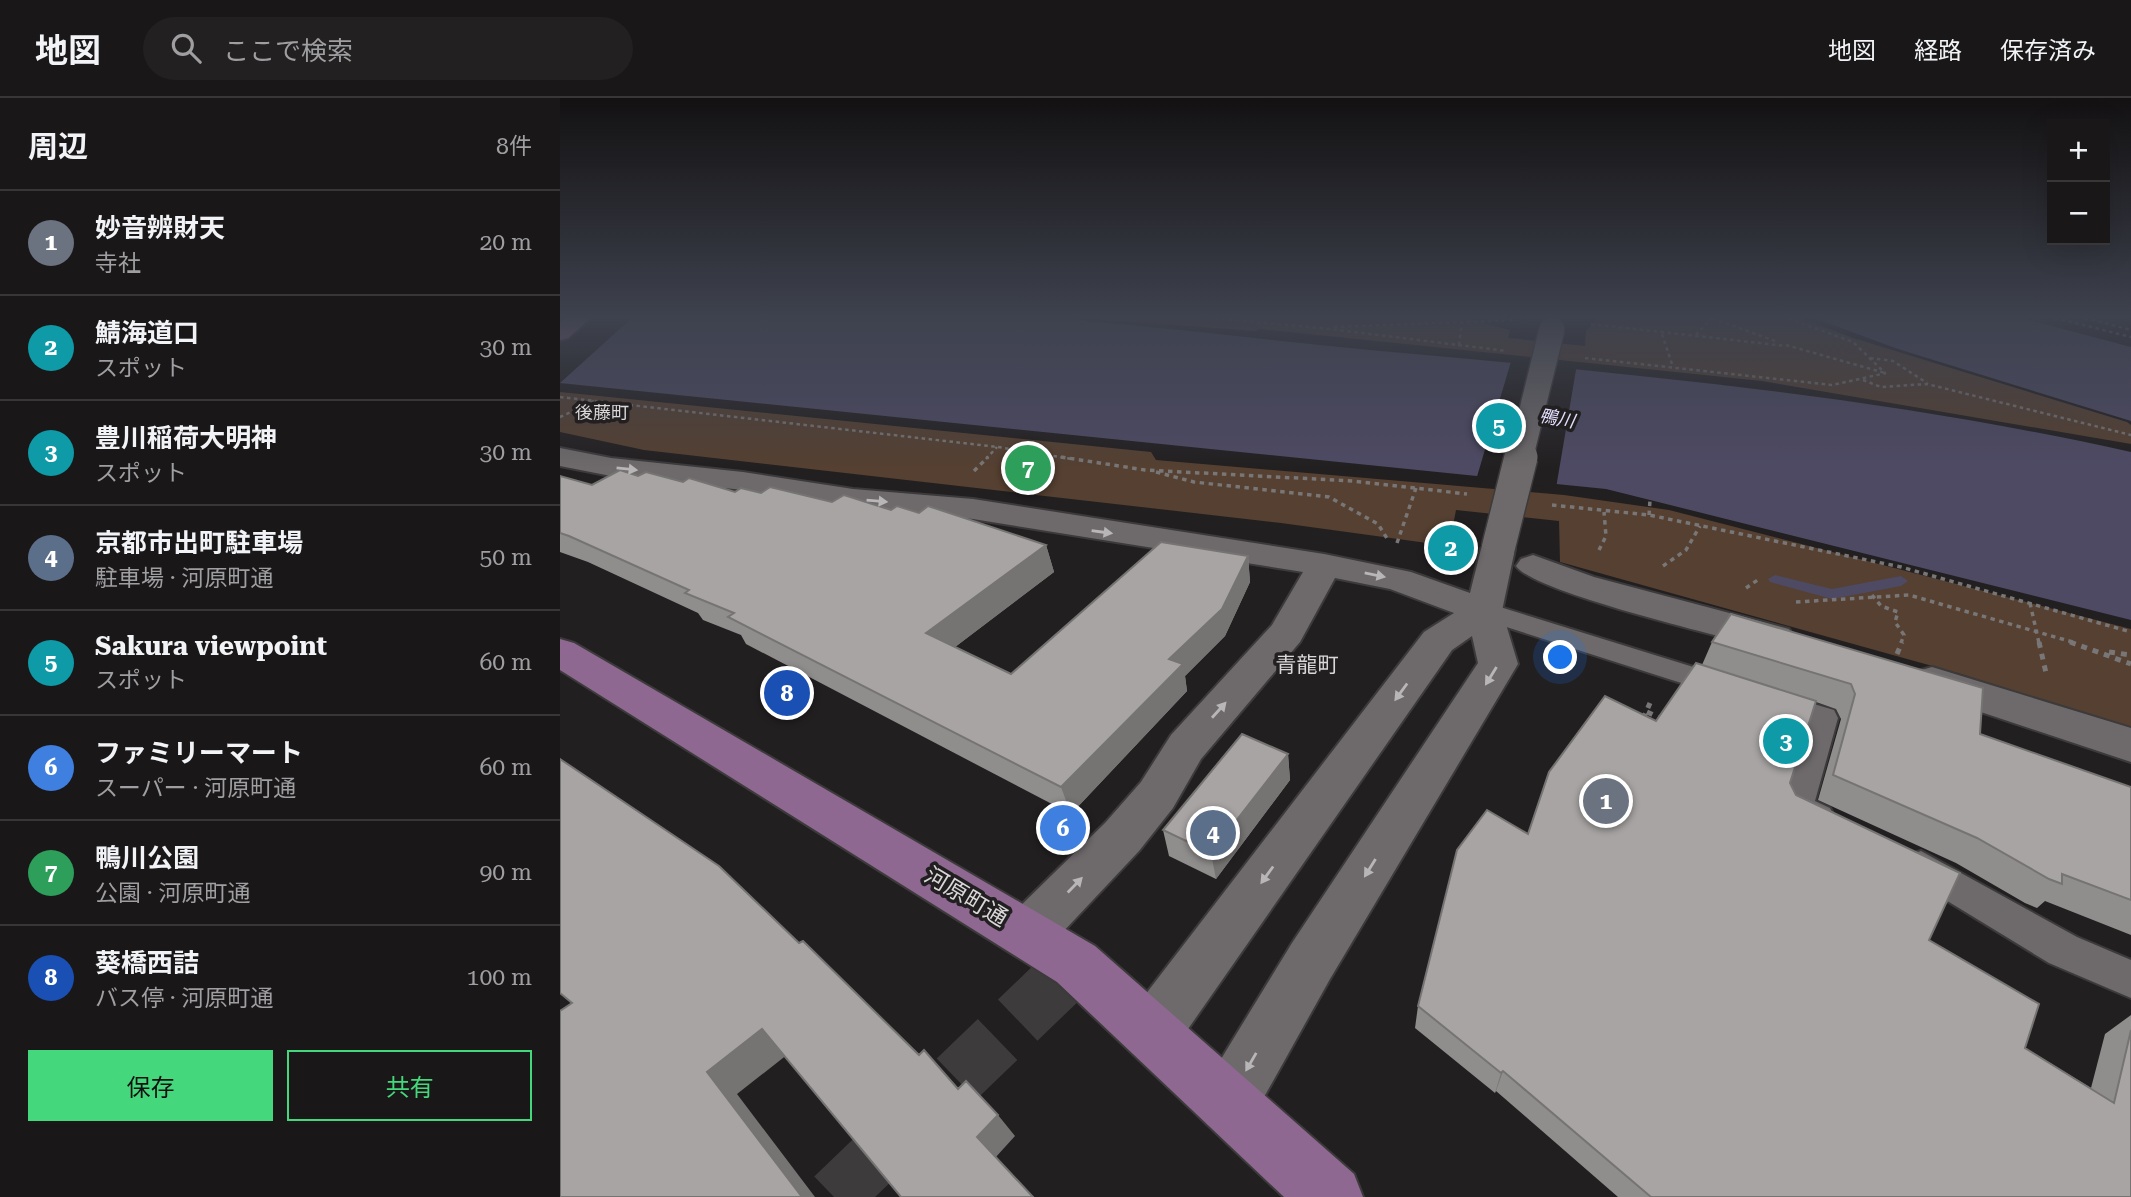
<!DOCTYPE html>
<html lang="ja">
<meta charset="utf-8">
<style>
body{margin:0;font-family:"Roboto Serif","Noto Sans JP",serif;background:#232021;color:#f1f3f6}
.controls{position:absolute;right:21px;top:21px;display:grid;overflow:hidden;border-radius:0px;box-shadow:0 7px 28px #0002}
.controls button{width:63px;height:63px;display:grid;place-items:center;padding:0;border:0;border-bottom:2px solid #383637;background:#1a1718;color:#f1f3f6;font:35px sans-serif}
.you{position:absolute;left:1001px;top:560px;width:24px;height:24px;margin:-18px;border:5px solid #fff;border-radius:50%;background:#1a73e8;box-shadow:0 0 0 10px #1a73e833}
.badge{display:grid;place-items:center;width:46px;height:46px;border-radius:50%;background:#44d77b;color:#fff;font-size:23px;font-weight:700}
.pin{position:absolute;translate:-50% -50%;border:4px solid #fff;box-shadow:0 2px 7px #0006}
.list{margin:0;padding:0;list-style:none}
h2{display:flex;justify-content:space-between;align-items:center;height:91px;margin:0;padding:0 28px;font-size:30px}
h2 small{font-size:23px;font-weight:400;color:#9f9fa2}
.list li{display:grid;grid-template-columns:46px 1fr auto;gap:21px;align-items:center;box-sizing:border-box;height:105px;padding:0 28px;border-top:2px solid #383637}
.list b{display:block;font-size:26px;white-space:nowrap}
.list p{margin:0;font-size:23px;white-space:nowrap;color:#9f9fa2}
.list em{font-size:23px;font-style:normal;color:#9f9fa2}
.actions{display:flex;gap:14px;padding:21px 28px}
.actions a{flex:1;padding:16px 0;border:2px solid #44d77b;border-radius:0px;text-align:center;font-size:24px;color:#44d77b}
.actions .main{background:#44d77b;color:#111}
.icon{flex:none;width:38px;height:38px;fill:none;stroke:currentColor;stroke-width:2;stroke-linecap:round;stroke-linejoin:round}
.map{position:relative;flex:none;width:1571px;height:1099px;overflow:hidden}
header{display:flex;align-items:center;gap:42px;box-sizing:border-box;height:98px;padding:0 35px;background:#1a1718;border-bottom:2px solid #383637}
header strong{font-size:33px}
nav{display:flex;gap:38px;margin-inline-start:auto;font-size:24px}
.search{width:490px;height:63px;background:#232021;display:flex;align-items:center;gap:18px;box-sizing:border-box;padding:0 24px;border-radius:38px;color:#9f9fa2;font-size:26px}
main{display:flex}
aside{flex:1;background:#1a1718}
.map>svg:first-child{display:block}
.green{fill:#554031}
.water{fill:#4e4a64}
.pier{fill:#221f20}
.lines{fill:none;stroke-linecap:round;stroke-linejoin:round}
.stream{fill:#4e4a64;fill-rule:evenodd}
.pedestrian-tunnel{stroke:#3d3b3b;stroke-width:57;stroke-dasharray:57 28;stroke-linecap:butt}
.service-casing{stroke:#3c3a3b;stroke-width:4}
.pedestrian-casing{stroke:#3c3a3b;stroke-width:4}
.minor-casing{stroke:#3c3a3b;stroke-width:4}
.primary-casing{stroke:#3c3a3b;stroke-width:4}
.path-far2{stroke:#787676;stroke-width:2.5;stroke-dasharray:3.5 3.5;stroke-linecap:butt}
.path-far1{stroke:#787676;stroke-width:3.5;stroke-dasharray:4.5 4.5;stroke-linecap:butt}
.path{stroke:#787676;stroke-width:5;stroke-dasharray:6 6;stroke-linecap:butt}
.service{fill:#6e6a6b;fill-rule:evenodd}
.pedestrian{fill:#6e6a6b;fill-rule:evenodd}
.minor{fill:#6e6a6b;fill-rule:evenodd}
.primary{fill:#8e6891;fill-rule:evenodd}
.minor-bridge-far1-casing{stroke:#3c3a3b;stroke-width:28;stroke-linecap:butt}
.minor-bridge-casing{stroke:#3c3a3b;stroke-width:36;stroke-linecap:butt}
.minor-bridge-far1{stroke:#6e6a6b;stroke-width:25}
.minor-bridge{stroke:#6e6a6b;stroke-width:33}
.wall{fill:#908d8d}
.shaded-wall{fill:#767373}
.building{fill:#a8a4a4;stroke:#767373;stroke-width:2}
.oneway{fill:#b9b6b7}
.labels{text-anchor:middle;dominant-baseline:central;stroke-width:7;stroke-linejoin:round;paint-order:stroke}
.far-neighbourhood-label{font-size:18px;fill:#d9d7d7;stroke:#221f20}
.far-water-label{font-size:18px;font-style:italic;fill:#e4dfff;stroke:#221f20}
.neighbourhood-label{font-size:21px;fill:#d9d7d7;stroke:#221f20}
.near-street-label{font-size:23px;fill:#d9d7d7;stroke:#221f20}
</style>
<header>
<strong>地図</strong>
<div class="search"><svg class="icon" aria-label="search" viewBox="0 0 24 24"><circle cx="10" cy="10" r="6"/><path d="M15 15l6 6"/></svg>ここで検索</div>
<nav><a>地図</a><a>経路</a><a>保存済み</a></nav>
</header>
<main>
<aside>
<h2>周辺<small>8件</small></h2>
<ul class="list">
<li><span class="badge" style="background:#6b7280">1</span><div><b>妙音辨財天</b><p>寺社</p></div><em>20 m</em></li>
<li><span class="badge" style="background:#0f9aa8">2</span><div><b>鯖海道口</b><p>スポット</p></div><em>30 m</em></li>
<li><span class="badge" style="background:#0f9aa8">3</span><div><b>豊川稲荷大明神</b><p>スポット</p></div><em>30 m</em></li>
<li><span class="badge" style="background:#5c6f8a">4</span><div><b>京都市出町駐車場</b><p>駐車場 · 河原町通</p></div><em>50 m</em></li>
<li><span class="badge" style="background:#0f9aa8">5</span><div><b>Sakura viewpoint</b><p>スポット</p></div><em>60 m</em></li>
<li><span class="badge" style="background:#3f7fe0">6</span><div><b>ファミリーマート</b><p>スーパー · 河原町通</p></div><em>60 m</em></li>
<li><span class="badge" style="background:#2e9e5b">7</span><div><b>鴨川公園</b><p>公園 · 河原町通</p></div><em>90 m</em></li>
<li><span class="badge" style="background:#1a4fb4">8</span><div><b>葵橋西詰</b><p>バス停 · 河原町通</p></div><em>100 m</em></li>
</ul>
<div class="actions"><a class="main">保存</a><a>共有</a></div>
</aside>
<div class="map">
<svg width="1571" height="1099" viewBox="0 0 1571 1099">
<rect width="100%" height="100%" fill="#221f20"/>
<path class="green" d="M 521,218 L 898,218 L 950,232 L 948,240 L 1025,248 L 1026,233 L 1040,218 L 1235,218 L 1293,240 L 1567,324 L 1571,327 L 1571,346 L 1202,283 L 700,231 L 695,233 L 535,221 Z
M 0,294 L 591,354 L 596,362 L 1004,397 L 1109,412 L 1571,531 L 1571,630 L 1401,576 L 1000,464 L 999,423 L 896,412 L 889,448 L 721,425 L 84,352 L 0,334 Z"/>
<path class="water" d="M 0,218 L 509,218 L 526,223 C 621,231 715,243 810,252 C 1065,275 1321,298 1571,354 L 1571,522 L 1046,391 L 0,285 Z
M 1249,218 L 1454,218 L 1571,249 L 1571,323 L 1338,251 Z"/>
<path class="pier" d="M 0,218 L 74,218 L 0,285 Z
M 952,260 L 1017,266 L 996,390 L 916,382 Z"/>
<g class="lines">
<path class="stream" d="M 1215,477 L 1272,491 L 1341,478 L 1348,483 L 1341,488 L 1272,501 L 1210,484 L 1208,481 Z"/>
<path class="pedestrian-tunnel" d="M 274,1099 L 516,866"/>
<defs>
<path id="service" d="M 924,504 L 1172,581 L 1177,588 L 1172,595 L 1162,598 L 915,519 L 911,513 L 915,507 Z
M 1217,595 L 1274,612 L 1278,620 L 1255,703 L 1270,710 L 1275,720 L 1270,730 C 1252,736 1228,727 1219,710 L 1246,626 L 1206,614 L 1202,606 L 1206,598 Z
M 1361,753 L 1517,839 L 1571,862 L 1571,900 L 1489,865 L 1348,779 L 1343,768 L 1348,757 Z"/>
<path id="pedestrian" d="M 973,457 L 1034,479 L 1229,531 L 1235,540 L 1229,549 L 1216,553 C 1173,541 974,495 956,468 L 961,461 Z
M 1372,569 L 1571,630 L 1571,664 L 1358,593 L 1352,583 L 1358,573 Z"/>
<path id="minor" d="M 0,350 L 51,360 L 183,374 L 293,391 L 413,401 L 764,456 L 851,474 L 910,495 L 921,451 L 926,444 L 938,441 L 950,444 L 955,451 L 942,513 L 958,566 L 770,881 L 689,1026 L 668,1035 L 647,1026 L 638,1005 L 647,984 L 732,845 L 918,565 L 912,538 L 892,552 L 612,954 L 592,962 L 572,954 L 564,934 L 572,914 L 864,534 L 894,515 L 830,491 L 775,480 L 740,544 L 641,661 L 613,710 L 579,753 L 485,853 L 467,860 L 449,853 L 441,836 L 449,819 L 545,725 L 581,684 L 611,637 L 712,527 L 743,474 L 413,421 L 293,409 L 183,392 L 51,378 L 0,368 Z"/>
<path id="primary" d="M 8,218 L 33,218 L 8,240 L 0,242 L 0,224 Z
M 0,541 L 14,545 L 535,848 L 794,1076 L 803,1099 L 724,1099 L 497,884 L 0,572 Z"/>
</defs>
<use href="#service" class="service-casing"/>
<use href="#pedestrian" class="pedestrian-casing"/>
<use href="#minor" class="minor-casing"/>
<use href="#primary" class="primary-casing"/>
<path class="path-far2" d="M 627,218 L 762,230 L 947,253
M 1146,218 L 1218,244
M 1222,218 L 1293,244 L 1325,275
M 1488,218 L 1571,239
M 1518,218 L 1571,232
M 1031,226 L 1226,248
M 774,229 L 954,222
M 1102,236 L 1113,269
M 1136,237 L 1151,220
M 899,247 L 902,222
M 1226,247 L 1325,275
M 1025,260 L 1272,287 L 1326,275
M 1310,260 L 1333,263 L 1367,285
M 1303,282 L 1321,289 L 1367,286 L 1571,337
M 0,299 L 438,349 L 512,361
M 0,319 L 34,303
M 426,361 L 437,349"/>
<path class="path-far1" d="M 501,359 L 585,372 L 793,383 L 907,396
M 414,373 L 428,359
M 596,374 L 634,384 L 769,399 L 818,426 L 828,442
M 992,407 L 1089,417 L 1341,469 L 1571,534
M 1089,417 L 1090,402
M 837,445 L 856,390
M 1039,452 L 1046,438 L 1044,414
M 1103,468 L 1126,452 L 1140,428
M 1186,490 L 1199,481
M 1312,497 L 1321,508 L 1338,514 L 1335,524 L 1344,537 L 1341,545
M 1236,504 L 1349,497 L 1516,545
M 1470,505 L 1479,545"/>
<path class="path" d="M 1479,544 L 1486,575
M 1510,544 L 1571,566
M 1549,554 L 1571,557
M 1337,556 L 1342,544
M 1087,614 L 1104,622
M 1083,621 L 1090,605"/>
<use href="#service" class="service"/>
<use href="#pedestrian" class="pedestrian"/>
<use href="#minor" class="minor"/>
<use href="#primary" class="primary"/>
<defs>
<path id="minor-bridge-far1" d="M 960,361 L 992,231"/>
<path id="minor-bridge" d="M 938,451 L 961,359"/>
</defs>
<use href="#minor-bridge-far1" class="minor-bridge-far1-casing"/>
<use href="#minor-bridge" class="minor-bridge-casing"/>
<use href="#minor-bridge-far1" class="minor-bridge-far1"/>
<use href="#minor-bridge" class="minor-bridge"/>
</g>
<path class="wall" d="M 0,378 L 32,387 L 78,378 L 123,384 L 175,394 L 201,395 L 331,412 L 359,415 L 486,447 L 494,474 L 395,549 L 451,576 L 688,458 L 690,484 L 665,538 L 625,578 L 627,593 L 511,716 L 186,546 L 181,537 L 143,522 L 138,515 L 28,464 L 0,454 Z
M 1171,516 L 1420,636 L 1571,689 L 1571,837 L 1485,803 L 1477,810 L 1465,805 L 1396,765 L 1258,702 L 1281,621 L 1276,611 L 1256,604 L 1230,685 L 1236,697 L 1369,842 L 1465,950 L 1531,990 L 1545,936 L 1571,917 L 1571,1099 L 1058,1099 L 936,993 L 935,995 L 855,930 L 858,908 L 968,736 L 1096,623 L 1142,567 L 1152,544 Z
M 728,656 L 730,682 L 656,781 L 609,758 L 603,732 Z"/>
<path class="shaded-wall" d="M 486,447 L 494,474 L 378,562 L 366,535 Z
M 688,458 L 690,484 L 665,538 L 625,578 L 627,593 L 511,716 L 501,689 L 609,561 Z
M 728,656 L 730,682 L 656,781 L 651,755 Z
M 202,931 L 228,956 L 177,996 L 255,1099 L 242,1099 L 147,974 Z
M 943,973 L 936,993 L 935,995 L 941,975 Z
M 438,1017 L 455,1038 L 435,1060 L 417,1039 Z"/>
<path class="building" d="M 60,372 L 78,378 L 86,374 L 123,384 L 129,380 L 175,394 L 181,390 L 201,395 L 210,389 L 272,404 L 284,397 L 331,412 L 337,408 L 359,415 L 368,408 L 486,447 L 366,535 L 451,576 L 601,444 L 688,458 L 662,511 L 609,561 L 623,566 L 501,689 L 168,519 L 174,515 L 125,495 L 129,492 L 9,438 L 0,435 L 0,378 L 32,387 Z
M 1171,516 L 1423,590 L 1420,636 L 1571,689 L 1571,802 L 1502,776 L 1502,786 L 1489,781 L 1417,740 L 1273,677 L 1295,596 L 1291,586 L 1152,544 Z
M 1136,565 L 1256,603 L 1230,685 L 1236,697 L 1400,775 L 1369,842 L 1479,906 L 1465,950 L 1554,1005 L 1571,932 L 1571,1099 L 1091,1099 L 943,973 L 941,975 L 858,908 L 897,752 L 927,712 L 968,736 L 989,674 L 1045,598 L 1096,623 Z
M 682,636 L 728,656 L 651,755 L 603,732 Z
M 0,661 L 159,768 L 239,845 L 243,843 L 359,957 L 364,952 L 398,991 L 406,983 L 438,1017 L 417,1039 L 473,1099 L 341,1099 L 202,931 L 147,974 L 242,1099 L 0,1099 L 0,913 L 12,905 L 0,895 Z"/>
<defs><path id="oneway-solid" d="M-6-.8H1V-3.2L6.5 0L1 3.2V.8H-6Z" transform="scale(1.75)"/></defs>
<g class="oneway">
<use href="#oneway-solid" transform="translate(67 371) rotate(6)"/>
<use href="#oneway-solid" transform="translate(317 403) rotate(5)"/>
<use href="#oneway-solid" transform="translate(542 434) rotate(8)"/>
<use href="#oneway-solid" transform="translate(815 477) rotate(11)"/>
<use href="#oneway-solid" transform="translate(931 578) rotate(122)"/>
<use href="#oneway-solid" transform="translate(841 594) rotate(126)"/>
<use href="#oneway-solid" transform="translate(659 612) rotate(-48)"/>
<use href="#oneway-solid" transform="translate(810 770) rotate(122)"/>
<use href="#oneway-solid" transform="translate(707 777) rotate(126)"/>
<use href="#oneway-solid" transform="translate(515 787) rotate(-46)"/>
<use href="#oneway-solid" transform="translate(691 964) rotate(120)"/>
</g>
<linearGradient id="sky" x2="0" y2="1"><stop stop-color="#131112"/><stop offset="0.59" stop-color="#3e424e"/><stop offset="1" stop-color="#3e424e" stop-opacity="0"/></linearGradient>
<rect width="1571" height="371" fill="url(#sky)"/>
<g class="labels">
<g class="far-neighbourhood-label">
<text x="42" y="314">後藤町</text>
</g>
<g class="far-water-label">
<text transform="translate(997 320) rotate(10)">鴨川</text>
</g>
<g class="neighbourhood-label">
<text x="747" y="567">青龍町</text>
</g>
<g class="near-street-label">
<text transform="translate(406 799) rotate(31)">河原町通</text>
</g>
</g>
</svg>
<div class="controls">
<button>+</button>
<button>−</button>
</div>
<div class="you"></div>
<div class="pin badge" style="left:1046px;top:703px;background:#6b7280">1</div>
<div class="pin badge" style="left:891px;top:450px;background:#0f9aa8">2</div>
<div class="pin badge" style="left:1226px;top:643px;background:#0f9aa8">3</div>
<div class="pin badge" style="left:653px;top:735px;background:#5c6f8a">4</div>
<div class="pin badge" style="left:939px;top:328px;background:#0f9aa8">5</div>
<div class="pin badge" style="left:503px;top:730px;background:#3f7fe0">6</div>
<div class="pin badge" style="left:468px;top:370px;background:#2e9e5b">7</div>
<div class="pin badge" style="left:227px;top:595px;background:#1a4fb4">8</div>
</div>
</main>
